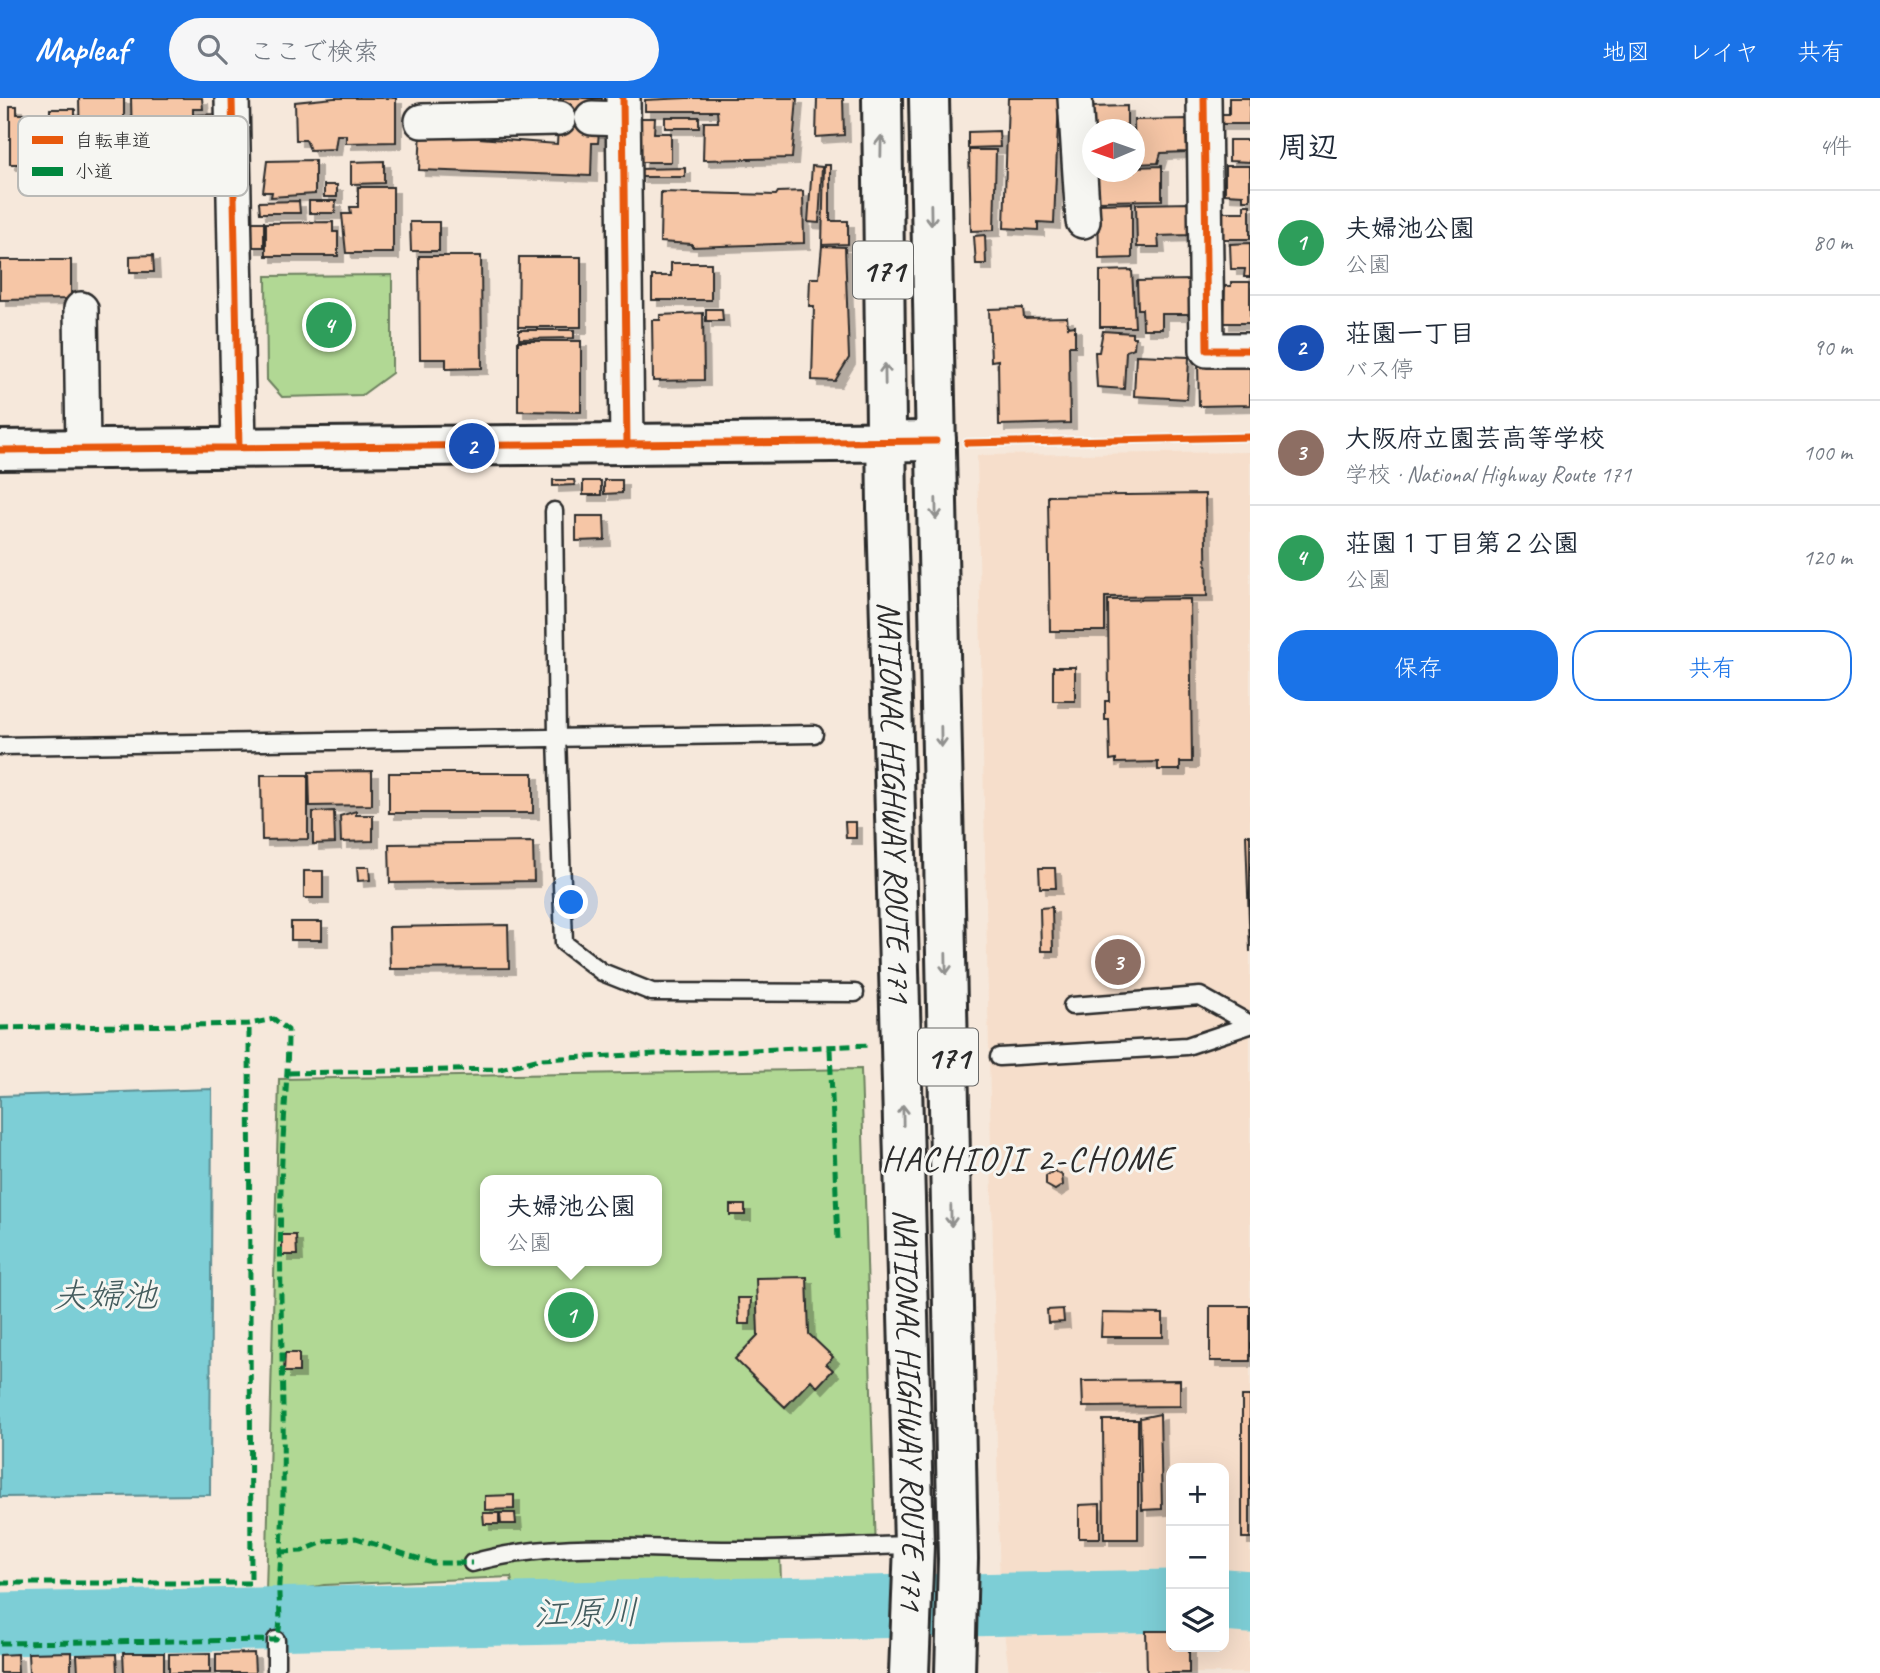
<!DOCTYPE html>
<html lang="ja">
<meta charset="utf-8">
<style>
body{margin:0;font-family:Caveat,"Klee One",sans-serif;background:#f6f6f7;color:#1f2937}
.controls{position:absolute;right:21px;bottom:21px;display:grid;overflow:hidden;border-radius:14px;box-shadow:0 7px 28px #0002}
.controls button{width:63px;height:63px;display:grid;place-items:center;padding:0;border:0;border-bottom:2px solid #e0e1e3;background:#fff;color:#1f2937;font:35px sans-serif}
.compass{position:absolute;left:1082px;top:21px;width:63px;height:63px;border-radius:50%;background:#fff;box-shadow:0 7px 28px #0002;rotate:268deg}
.you{position:absolute;left:572px;top:805px;width:24px;height:24px;margin:-18px;border:5px solid #fff;border-radius:50%;background:#1a73e8;box-shadow:0 0 0 10px #1a73e833}
.badge{display:grid;place-items:center;width:46px;height:46px;border-radius:50%;background:#1a73e8;color:#fff;font-size:23px;font-weight:700}
.pin{position:absolute;translate:-50% -50%;border:4px solid #fff;box-shadow:0 2px 7px #0006}
.popup{position:absolute;left:480px;top:1077px;width:182px;height:91px;box-sizing:border-box;display:grid;place-content:center;border-radius:14px;background:#fff;filter:drop-shadow(0 2px 5px #0005);font-size:23px;white-space:nowrap;color:#747a83}
.popup b{font-size:26px;color:#1f2937}
.popup::after{content:'';position:absolute;left:50%;top:100%;margin-left:-14px;border:14px solid transparent;border-top-color:#fff}
.list{margin:0;padding:0;list-style:none}
h2{display:flex;justify-content:space-between;align-items:center;height:91px;margin:0;padding:0 28px;font-size:30px}
h2 small{font-size:23px;font-weight:400;color:#747a83}
.list li{display:grid;grid-template-columns:46px 1fr auto;gap:21px;align-items:center;box-sizing:border-box;height:105px;padding:0 28px;border-top:2px solid #e0e1e3}
.list b{display:block;font-size:26px;white-space:nowrap}
.list p{margin:0;font-size:23px;white-space:nowrap;color:#747a83}
.list em{font-size:23px;font-style:normal;color:#747a83}
.actions{display:flex;gap:14px;padding:21px 28px}
.actions a{flex:1;padding:16px 0;border:2px solid #1a73e8;border-radius:28px;text-align:center;font-size:24px;color:#1a73e8}
.actions .main{background:#1a73e8;color:#fff}
.icon{flex:none;width:38px;height:38px;fill:none;stroke:currentColor;stroke-width:2;stroke-linecap:round;stroke-linejoin:round}
.map{position:relative;flex:none;width:1250px;height:1575px;overflow:hidden}
header{display:flex;align-items:center;gap:42px;box-sizing:border-box;height:98px;padding:0 35px;background:#1a73e8;color:#fff}
header strong{font-size:33px}
nav{display:flex;gap:38px;margin-inline-start:auto;font-size:24px}
.search{width:490px;height:63px;background:#f6f6f7;display:flex;align-items:center;gap:18px;box-sizing:border-box;padding:0 24px;border-radius:38px;color:#747a83;font-size:26px}
main{display:flex}
aside{flex:1;background:#fff}
.map>svg:first-child{display:block}
.built{fill:#f6decb;fill-rule:evenodd}
.green{fill:#b1d894;stroke:#6e8260;stroke-width:2;fill-rule:evenodd}
.water{fill:#7dced6;stroke:#5c8d92;stroke-width:2}
.lines{fill:none;stroke-linecap:round;stroke-linejoin:round}
.river{stroke:#7dced6;stroke-width:63}
.building{fill:#f6c6a6;stroke:#2b2b2b;stroke-width:2;filter:url(#shadow)}
.service-casing{stroke:#2b2b2b;stroke-width:21}
.minor-casing{stroke:#2b2b2b;stroke-width:38}
.tertiary-casing{stroke:#2b2b2b;stroke-width:44}
.trunk-casing{stroke:#2b2b2b;stroke-width:44}
.service{stroke:#f6f6f2;stroke-width:16}
.minor{stroke:#f6f6f2;stroke-width:33}
.tertiary{stroke:#f6f6f2;stroke-width:38}
.trunk{stroke:#f6f6f2;stroke-width:38}
.quiet{stroke:#00873e;stroke-width:5;stroke-dasharray:10 5;stroke-linecap:butt}
.cycleway-casing{stroke:#f6f6f2;stroke-width:11}
.cycleway{stroke:#e8590c;stroke-width:7}
.oneway{stroke:#90908e}
.labels{text-anchor:middle;dominant-baseline:central;stroke-width:6;stroke-linejoin:round;paint-order:stroke}
.shield{fill:#f6f6f2;stroke:#686867;stroke-width:2}
.shield-label{font-size:32px;font-weight:bold;fill:#2b2b2b}
.street-label{font-size:33px;fill:#2b2b2b;stroke:#f6f6f2}
.neighbourhood-label{font-size:35px;letter-spacing:2px;fill:#2b2b2b;stroke:#f6f6f2}
.water-label{font-size:35px;font-style:italic;fill:#445c5e;stroke:#f6f6f2}
.key{fill:#f6f6f2;stroke:#b9b9b6;stroke-width:2}
.key-label{font-size:19px;fill:#2b2b2b}
</style>
<header>
<strong>Mapleaf</strong>
<div class="search"><svg class="icon" aria-label="search" viewBox="0 0 24 24"><circle cx="10" cy="10" r="6"/><path d="M15 15l6 6"/></svg>ここで検索</div>
<nav><a>地図</a><a>レイヤ</a><a>共有</a></nav>
</header>
<main>
<div class="map">
<svg width="1250" height="1575" viewBox="0 0 1250 1575">
<defs>
<filter id="shadow"><feDropShadow dx="6" dy="6" stdDeviation="0" flood-color="#0004"/></filter>
</defs>
<rect width="100%" height="100%" fill="#f6e8db"/>
<filter id="ink" filterUnits="userSpaceOnUse"><feTurbulence type="fractalNoise" baseFrequency=".0143" numOctaves="2"/><feDisplacementMap in="SourceGraphic" scale="14" xChannelSelector="R" yChannelSelector="G"/><feConvolveMatrix kernelMatrix="1 2 1 2 8 2 1 2 1" color-interpolation-filters="sRGB"/></filter>
<g filter="url(#ink)">
<path class="built" d="M 1250,354 L 1250,1575 L 1009,1575 L 1000,1501 L 977,357 ZM 1171,1370 L 1224,1370 L 1224,1549 L 1171,1549 Z"/>
<path class="green" d="M 392,177 L 392,275 L 362,297 L 282,299 L 267,282 L 266,178 Z
M 861,971 L 876,1453 L 780,1457 L 781,1483 L 513,1490 L 511,1479 L 324,1487 L 285,1495 L 266,1495 L 279,981 ZM 485,1082 L 657,1082 L 657,1163 L 485,1163 Z"/>
<path class="water" d="M 212,991 L 210,1397 L 0,1399 L 0,998 Z"/>
<g class="lines">
<path class="river" d="M 1224,1502 L 1250,1504
M 0,1526 L 1171,1503"/>
</g>
<path class="building" d="M 79,0 L 124,0 L 124,46 L 80,46 Z
M 131,0 L 202,0 L 203,11 L 193,11 L 193,17 L 219,16 L 219,43 L 181,42 L 181,47 L 166,47 L 165,42 L 132,43 Z
M 334,0 L 396,0 L 396,44 L 346,45 L 346,37 L 337,37 L 335,51 L 310,52 L 306,42 L 296,42 L 295,4 Z
M 560,0 L 602,0 L 598,45 L 592,45 L 591,78 L 419,72 L 421,31 L 452,38 L 557,46 Z
M 687,0 L 797,0 L 792,60 L 703,62 L 704,24 L 718,24 L 717,13 L 645,13 L 645,2 Z
M 843,0 L 844,37 L 816,39 L 817,0 Z
M 1008,0 L 1059,0 L 1054,125 L 1038,124 L 1038,132 L 1004,130 Z
M 1229,0 L 1250,0 L 1249,26 L 1219,26 L 1219,16 L 1229,16 Z
M 10,8 L 17,8 L 17,16 L 42,16 L 41,26 L 45,26 L 45,66 L 10,66 Z
M 1127,8 L 1127,27 L 1122,27 L 1122,32 L 1092,32 L 1090,9 Z
M 50,11 L 75,11 L 75,65 L 50,66 Z
M 665,19 L 699,19 L 699,30 L 665,30 Z
M 641,20 L 655,20 L 654,35 L 671,35 L 671,64 L 641,64 Z
M 1190,21 L 1190,33 L 1186,33 L 1187,54 L 1161,55 L 1158,65 L 1135,66 L 1134,22 Z
M 999,33 L 1000,49 L 968,50 L 968,34 Z
M 1229,42 L 1250,42 L 1250,64 L 1229,63 Z
M 969,52 L 996,52 L 994,132 L 971,133 Z
M 315,62 L 315,96 L 271,99 L 272,94 L 263,94 L 267,63 Z
M 384,63 L 384,85 L 351,86 L 351,64 Z
M 824,67 L 830,67 L 830,123 L 848,123 L 848,146 L 822,147 Z
M 812,68 L 822,69 L 819,125 L 808,124 Z
M 1162,68 L 1162,102 L 1098,103 L 1097,74 L 1134,74 L 1134,69 Z
M 1225,68 L 1250,68 L 1250,102 L 1243,102 L 1243,97 L 1225,96 Z
M 685,70 L 685,79 L 639,79 L 638,71 Z
M 324,87 L 337,87 L 337,99 L 324,99 Z
M 358,89 L 393,89 L 393,155 L 346,155 L 342,116 L 351,116 L 350,109 L 358,109 Z
M 803,93 L 804,145 L 692,149 L 692,146 L 660,144 L 661,94 L 776,97 L 778,94 Z
M 299,103 L 300,115 L 260,115 L 259,104 Z
M 309,103 L 336,103 L 335,115 L 309,115 Z
M 1132,105 L 1132,160 L 1099,161 L 1098,106 Z
M 1190,105 L 1190,137 L 1158,138 L 1159,149 L 1137,149 L 1136,106 Z
M 1244,107 L 1250,107 L 1250,141 L 1223,141 L 1223,114 L 1244,114 Z
M 251,124 L 264,124 L 264,149 L 251,149 Z
M 333,124 L 333,134 L 338,134 L 338,158 L 266,158 L 266,125 Z
M 410,124 L 439,124 L 439,153 L 411,153 Z
M 985,137 L 986,166 L 976,166 L 974,138 Z
M 1250,145 L 1250,179 L 1244,179 L 1245,171 L 1231,171 L 1230,146 Z
M 822,148 L 845,149 L 849,260 L 835,283 L 812,282 L 814,208 L 809,208 L 810,180 L 819,180 Z
M 153,157 L 154,174 L 130,174 L 130,158 Z
M 419,158 L 481,158 L 482,270 L 446,271 L 446,261 L 420,261 Z
M 519,159 L 581,159 L 581,229 L 518,229 Z
M 0,162 L 71,162 L 71,201 L 0,202 Z
M 671,165 L 711,165 L 711,202 L 652,202 L 652,178 L 671,178 Z
M 1132,172 L 1135,229 L 1100,229 L 1100,173 Z
M 1191,182 L 1191,216 L 1162,216 L 1162,231 L 1143,231 L 1142,211 L 1138,211 L 1137,183 Z
M 1231,184 L 1250,184 L 1250,225 L 1224,225 L 1225,188 L 1231,188 Z
M 1023,210 L 1024,220 L 1067,219 L 1068,229 L 1075,228 L 1075,248 L 1069,248 L 1070,325 L 999,327 L 998,262 L 991,263 L 989,211 Z
M 706,211 L 722,211 L 723,223 L 706,223 Z
M 703,215 L 704,282 L 653,283 L 652,222 L 660,222 L 660,217 Z
M 519,232 L 574,232 L 574,240 L 519,241 Z
M 1103,233 L 1132,235 L 1132,239 L 1135,239 L 1134,250 L 1126,253 L 1124,291 L 1097,289 L 1095,254 L 1099,254 Z
M 518,243 L 581,243 L 581,314 L 518,313 Z
M 1136,257 L 1189,259 L 1187,301 L 1134,298 Z
M 1250,265 L 1250,307 L 1199,308 L 1198,266 Z
M 553,382 L 574,382 L 575,387 L 553,388 Z
M 604,382 L 622,382 L 622,395 L 604,396 Z
M 583,383 L 601,383 L 601,397 L 583,397 Z
M 1205,396 L 1207,498 L 1105,499 L 1105,533 L 1050,533 L 1048,398 Z
M 576,418 L 604,418 L 605,442 L 576,443 Z
M 1190,501 L 1192,664 L 1180,664 L 1180,672 L 1158,672 L 1158,664 L 1116,665 L 1116,661 L 1110,662 L 1109,622 L 1105,622 L 1105,603 L 1109,603 L 1108,502 Z
M 1053,569 L 1075,569 L 1075,603 L 1053,603 Z
M 372,673 L 372,707 L 310,708 L 309,674 Z
M 389,675 L 533,675 L 533,715 L 389,715 Z
M 261,677 L 308,677 L 308,741 L 262,742 Z
M 334,713 L 335,745 L 313,746 L 313,714 Z
M 356,713 L 356,717 L 373,717 L 373,743 L 341,744 L 340,718 Z
M 845,724 L 856,724 L 856,740 L 846,740 Z
M 1246,737 L 1250,737 L 1250,854 Z
M 533,744 L 534,783 L 390,785 L 389,746 Z
M 357,769 L 369,769 L 370,782 L 358,783 Z
M 1039,770 L 1055,770 L 1056,790 L 1040,790 Z
M 304,773 L 323,773 L 323,800 L 304,800 Z
M 1052,809 L 1053,853 L 1041,853 L 1040,810 Z
M 291,824 L 322,824 L 322,842 L 291,842 Z
M 508,827 L 509,870 L 390,871 L 389,829 Z
M 1054,1073 L 1062,1077 L 1063,1087 L 1055,1092 L 1046,1087 L 1046,1078 Z
M 730,1107 L 745,1107 L 745,1117 L 730,1117 Z
M 282,1137 L 296,1137 L 297,1157 L 282,1157 Z
M 807,1179 L 809,1236 L 833,1259 L 826,1266 L 833,1272 L 817,1289 L 811,1282 L 785,1309 L 735,1261 L 758,1237 L 756,1180 Z
M 738,1200 L 751,1200 L 750,1226 L 739,1226 Z
M 1210,1208 L 1250,1208 L 1250,1263 L 1210,1263 Z
M 1063,1211 L 1064,1224 L 1048,1225 L 1047,1212 Z
M 1102,1215 L 1163,1216 L 1163,1239 L 1101,1239 Z
M 285,1255 L 299,1255 L 299,1274 L 284,1274 Z
M 1180,1282 L 1180,1308 L 1083,1309 L 1082,1283 Z
M 1242,1298 L 1250,1298 L 1250,1440 L 1242,1440 Z
M 1160,1316 L 1162,1411 L 1142,1412 L 1140,1320 Z
M 1103,1322 L 1138,1322 L 1138,1441 L 1104,1441 Z
M 514,1397 L 514,1411 L 485,1412 L 485,1398 Z
M 1100,1406 L 1100,1440 L 1079,1440 L 1079,1407 Z
M 483,1415 L 499,1415 L 499,1426 L 484,1426 Z
M 500,1415 L 515,1415 L 516,1426 L 501,1426 Z
M 1146,1533 L 1171,1533 L 1171,1549 L 1189,1549 L 1189,1575 L 1147,1575 Z
M 71,1554 L 71,1575 L 29,1575 L 28,1555 Z
M 123,1555 L 164,1555 L 164,1575 L 124,1575 Z
M 210,1555 L 210,1575 L 169,1575 L 169,1556 Z
M 254,1555 L 255,1575 L 216,1575 L 216,1556 Z
M 17,1556 L 18,1575 L 0,1575 L 0,1557 Z
M 116,1556 L 117,1575 L 78,1575 L 77,1557 Z"/>
<g class="lines">
<defs>
<path id="service" d="M 554,413 L 557,639 L 564,845 L 602,874 L 652,894 L 855,895
M 0,648 L 814,636
M 1072,908 L 1200,898 L 1250,926
M 999,959 L 1187,948 L 1250,927
M 472,1465 C 559,1440 654,1453 743,1452 C 800,1452 857,1448 914,1447
M 276,1542 L 276,1575"/>
<path id="minor" d="M 232,0 L 239,350
M 623,0 L 627,347
M 1075,0 L 1083,123
M 1204,0 L 1207,252 L 1250,252
M 592,20 L 623,21
M 422,23 L 559,20
M 81,211 L 83,352"/>
<path id="tertiary" d="M 0,352 L 936,343"/>
<g id="trunk">
<path id="s1" d="M 882,0 L 887,410 L 914,1447 L 909,1575"/>
<path d="M 929,0 L 958,1461 L 955,1575"/>
</g>
</defs>
<use href="#service" class="service-casing"/>
<use href="#minor" class="minor-casing"/>
<use href="#tertiary" class="tertiary-casing"/>
<use href="#trunk" class="trunk-casing"/>
<use href="#service" class="service"/>
<use href="#minor" class="minor"/>
<use href="#tertiary" class="tertiary"/>
<use href="#trunk" class="trunk"/>
<path class="quiet" d="M 0,930 L 249,926 L 274,921 L 288,932 C 288,985 282,1038 281,1091 C 278,1223 289,1354 279,1485 C 278,1501 283,1528 276,1542 L 0,1545
M 830,951 L 838,1143
M 288,975 L 500,971 L 540,961 L 870,947
M 281,1454 L 302,1453 L 326,1443 L 356,1440 L 432,1465 L 472,1465
M 0,1485 L 251,1485 L 249,926"/>
<defs>
<path id="cycleway" d="M 232,0 L 239,350
M 623,0 L 627,347
M 1204,0 L 1207,252 L 1250,252
M 967,345 L 1250,339
M 0,352 L 936,343"/>
</defs>
<use href="#cycleway" class="cycleway-casing"/>
<use href="#cycleway" class="cycleway"/>
</g>
<defs><path id="oneway-shaft" d="M-6 0H5M1.5-3L5.5 0L1.5 3" fill="none" stroke-width="1.6" stroke-linecap="round" stroke-linejoin="round" transform="scale(1.75)"/></defs>
<g class="oneway">
<use href="#oneway-shaft" transform="translate(881 48) rotate(-89)"/>
<use href="#oneway-shaft" transform="translate(931 117) rotate(89)"/>
<use href="#oneway-shaft" transform="translate(885 276) rotate(-91)"/>
<use href="#oneway-shaft" transform="translate(936 411) rotate(89)"/>
<use href="#oneway-shaft" transform="translate(941 639) rotate(89)"/>
<use href="#oneway-shaft" transform="translate(946 866) rotate(89)"/>
<use href="#oneway-shaft" transform="translate(903 1017) rotate(-91)"/>
<use href="#oneway-shaft" transform="translate(951 1118) rotate(89)"/>
</g>
</g>
<g class="labels">
<g class="shield">
<rect x="853" y="143.5" width="60" height="57" rx="5"/>
<rect x="918" y="930.5" width="60" height="57" rx="5"/>
</g>
<g class="shield-label">
<text x="883" y="172">171</text>
<text x="948" y="959">171</text>
</g>
<g class="street-label">
<text stroke="none"><textPath href="#s1" startOffset="704">NATIONAL HIGHWAY ROUTE 171</textPath></text>
<text stroke="none"><textPath href="#s1" startOffset="1312">NATIONAL HIGHWAY ROUTE 171</textPath></text>
</g>
<g class="neighbourhood-label">
<text x="1028" y="1060">HACHIOJI 2-CHOME</text>
</g>
<g class="water-label">
<text x="105" y="1197">夫婦池</text>
<text transform="translate(586 1515) rotate(-1)">江原川</text>
</g>
</g>
<rect x="18" y="18" width="230" height="80" rx="10" class="key"/>
<rect x="32" y="38" width="31" height="8" fill="#e8590c"/>
<rect x="32" y="69" width="31" height="9" fill="#00873e"/>
<g class="key-label">
<text x="75" y="49">自転車道</text>
<text x="75" y="80">小道</text>
</g>
</svg>
<div class="controls">
<button>+</button>
<button>−</button>
<button><svg class="icon" aria-label="layers" viewBox="0 0 24 24"><path d="M12 4l9 5-9 5-9-5zM3 14l9 5 9-5"/></svg></button>
</div>
<svg class="compass" viewBox="-18 -18 36 36"><path d="M0-13l5 13h-10z" fill="#e53935"/><path d="M0 13l5-13h-10z" fill="#747a83"/></svg>
<div class="you"></div>
<div class="pin badge" style="left:571px;top:1217px;background:#2e9e5b">1</div>
<div class="popup"><b>夫婦池公園</b>公園</div>
<div class="pin badge" style="left:472px;top:348px;background:#1a4fb4">2</div>
<div class="pin badge" style="left:1118px;top:864px;background:#8d6e63">3</div>
<div class="pin badge" style="left:329px;top:227px;background:#2e9e5b">4</div>
</div>
<aside>
<h2>周辺<small>4件</small></h2>
<ul class="list">
<li><span class="badge" style="background:#2e9e5b">1</span><div><b>夫婦池公園</b><p>公園</p></div><em>80 m</em></li>
<li><span class="badge" style="background:#1a4fb4">2</span><div><b>荘園一丁目</b><p>バス停</p></div><em>90 m</em></li>
<li><span class="badge" style="background:#8d6e63">3</span><div><b>大阪府立園芸高等学校</b><p>学校 · National Highway Route 171</p></div><em>100 m</em></li>
<li><span class="badge" style="background:#2e9e5b">4</span><div><b>荘園１丁目第２公園</b><p>公園</p></div><em>120 m</em></li>
</ul>
<div class="actions"><a class="main">保存</a><a>共有</a></div>
</aside>
</main>
